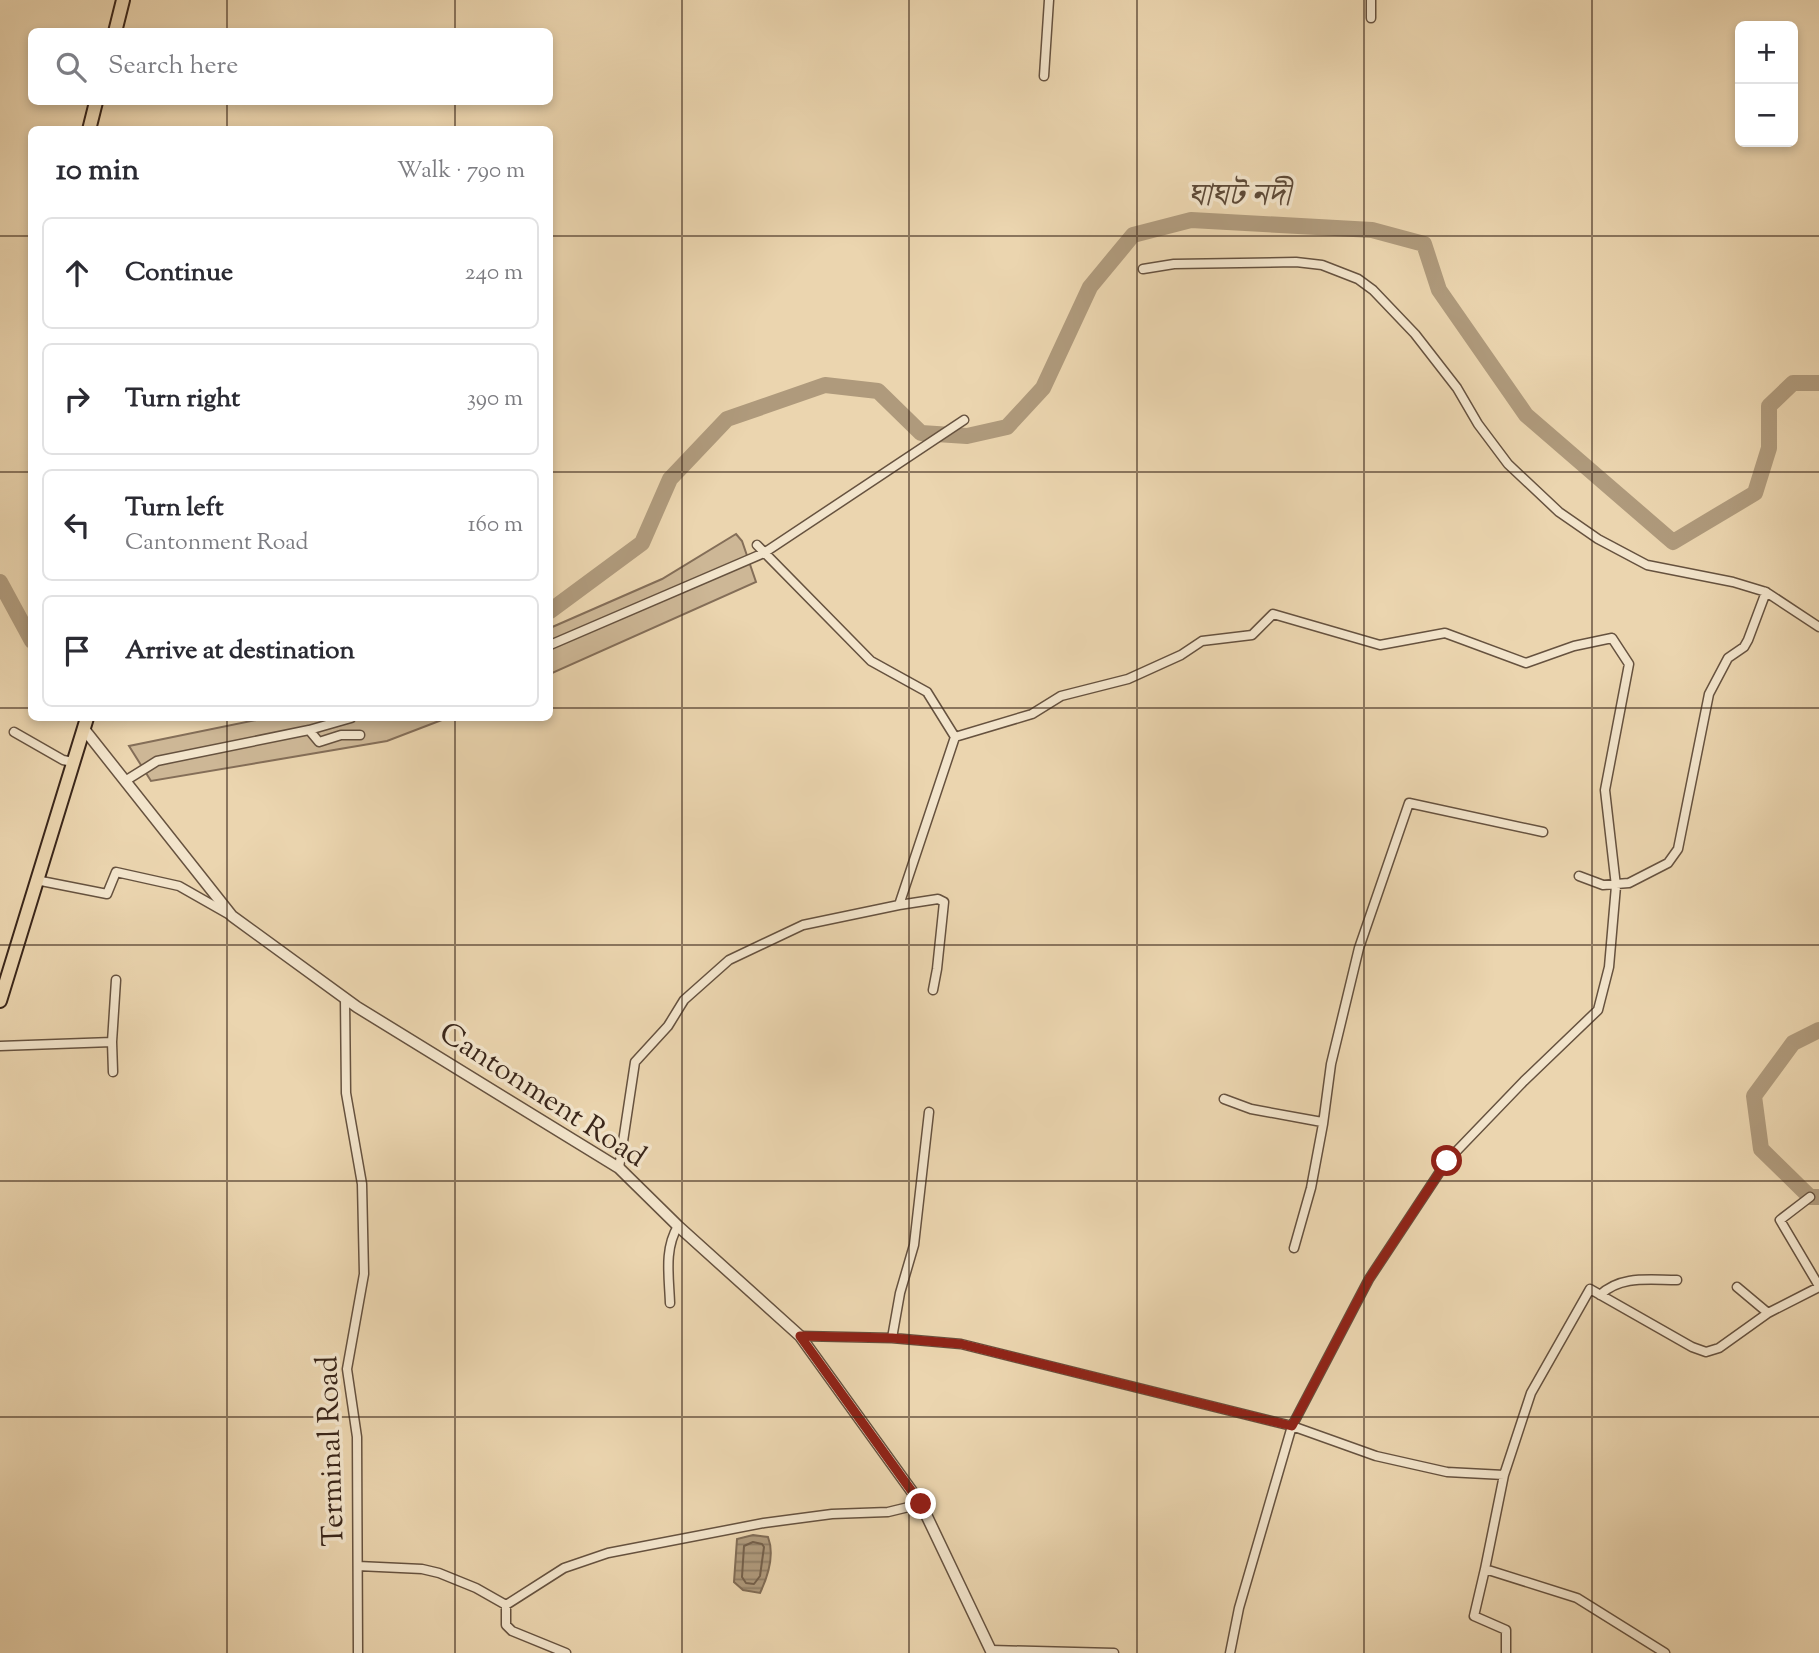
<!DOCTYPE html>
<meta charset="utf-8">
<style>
body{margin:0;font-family:"Sorts Mill Goudy","Noto Serif Bengali",serif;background:#f2f2f3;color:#2b2b33}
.controls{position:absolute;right:21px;top:21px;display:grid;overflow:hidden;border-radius:10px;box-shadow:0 4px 10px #0003}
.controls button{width:63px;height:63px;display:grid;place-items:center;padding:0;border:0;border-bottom:2px solid #e1e1e2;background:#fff;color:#2b2b33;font:35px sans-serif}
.stop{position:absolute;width:21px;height:21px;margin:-16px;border:5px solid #8f2418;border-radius:50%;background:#fff}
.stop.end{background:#8f2418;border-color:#fff;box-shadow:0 2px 7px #0008}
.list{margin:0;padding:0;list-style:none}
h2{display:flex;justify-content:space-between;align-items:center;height:91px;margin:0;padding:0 28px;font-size:30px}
h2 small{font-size:23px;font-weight:400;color:#7c7c81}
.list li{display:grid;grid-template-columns:46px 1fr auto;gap:21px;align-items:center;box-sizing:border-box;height:112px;margin:0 14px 14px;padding:0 14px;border:2px solid #e1e1e2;border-radius:10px}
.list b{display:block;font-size:26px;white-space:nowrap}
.list p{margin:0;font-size:23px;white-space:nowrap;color:#7c7c81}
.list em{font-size:23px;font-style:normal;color:#7c7c81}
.icon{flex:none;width:38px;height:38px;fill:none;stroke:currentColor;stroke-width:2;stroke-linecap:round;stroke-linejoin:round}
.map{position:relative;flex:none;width:1819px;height:1653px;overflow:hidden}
.search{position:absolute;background:#fff;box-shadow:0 4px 10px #0003;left:28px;top:28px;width:525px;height:77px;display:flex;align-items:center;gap:18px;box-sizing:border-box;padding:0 24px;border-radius:10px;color:#7c7c81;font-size:26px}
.panel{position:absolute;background:#fff;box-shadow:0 4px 10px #0003;left:28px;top:126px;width:525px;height:595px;border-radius:10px}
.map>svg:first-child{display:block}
.green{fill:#cdb796;stroke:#846e58;stroke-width:2}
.water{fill:url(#water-rules);stroke:#806c55;stroke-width:2}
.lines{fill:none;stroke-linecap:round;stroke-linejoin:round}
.shore{stroke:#74604b;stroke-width:2}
.river{stroke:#af9a7c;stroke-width:16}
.minor-casing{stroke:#66523f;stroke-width:11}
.tertiary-casing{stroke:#66523f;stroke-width:13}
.primary-casing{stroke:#3a261a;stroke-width:16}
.minor{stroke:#f2e4cb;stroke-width:8}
.tertiary{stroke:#f2e4cb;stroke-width:10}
.primary{stroke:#ebd5af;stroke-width:12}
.route{stroke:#8f2418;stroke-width:9}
.grid{fill:none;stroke:#3a261a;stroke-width:2;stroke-opacity:0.55}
.labels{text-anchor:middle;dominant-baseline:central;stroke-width:7;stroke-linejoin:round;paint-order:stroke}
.street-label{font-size:30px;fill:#3a261a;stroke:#f2e4cb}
.water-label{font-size:32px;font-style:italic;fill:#5d4937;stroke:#f2e4cb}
</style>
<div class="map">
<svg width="1819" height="1653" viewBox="0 0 1819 1653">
<defs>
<pattern id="water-rules" width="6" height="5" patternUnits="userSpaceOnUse" patternTransform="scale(1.75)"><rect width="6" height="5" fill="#af9a7c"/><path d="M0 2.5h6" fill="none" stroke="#8f7d65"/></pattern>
</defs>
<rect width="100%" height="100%" fill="#ebd5af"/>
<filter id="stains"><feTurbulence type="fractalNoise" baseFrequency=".00286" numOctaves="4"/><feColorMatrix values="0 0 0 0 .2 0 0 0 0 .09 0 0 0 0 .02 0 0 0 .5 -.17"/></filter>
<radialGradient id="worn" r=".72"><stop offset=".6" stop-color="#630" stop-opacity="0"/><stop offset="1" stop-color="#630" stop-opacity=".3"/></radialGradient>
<path class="green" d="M 736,534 L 742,541 L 756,582 L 550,674 L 550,628 L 662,579 Z
M 266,718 L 447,718 L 387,741 L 151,781 L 129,746 Z"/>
<path class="water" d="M 753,1535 L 768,1537 C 775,1555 768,1576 760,1593 L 743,1590 L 734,1582 L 737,1539 Z"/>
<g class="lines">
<path class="shore" d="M 753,1542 L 762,1544 L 764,1547 L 760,1576 L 754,1584 L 746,1583 L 742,1577 L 744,1546 Z"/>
<path class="river" d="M 0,582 L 32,641
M 550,611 L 642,543 L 670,479 L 727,419 L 825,385 L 878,391 L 921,433 L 967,436 L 1007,427 L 1043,388 L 1090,287 L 1133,235 L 1191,220 L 1372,230 L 1424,244 L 1439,290 L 1526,415 L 1673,542 L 1755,493 L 1769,448 L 1769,406 L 1793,383 L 1819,383
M 1819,1030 L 1793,1043 L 1754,1096 L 1761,1149 L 1810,1197 L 1819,1197"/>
<defs>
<path id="minor" d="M 1371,0 L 1371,18
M 1044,76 L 1049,0
M 1143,269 L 1174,264 L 1296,262 L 1322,265 L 1358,279 L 1373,290 L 1415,334 L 1457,388 L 1478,424 L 1508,464 L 1559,512 L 1598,539 L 1647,565 L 1733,582 L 1766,592 L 1819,627
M 550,645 L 764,553 L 964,420
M 351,718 L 309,730 L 319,742 L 341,735 L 360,735
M 14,732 L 63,760 L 73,762
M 955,737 L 1032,714 L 1061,696 L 1128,679 L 1181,655 L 1202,641 L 1252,635 L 1273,614 L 1380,645 L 1445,633 L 1526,663 L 1574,646 L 1612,638 L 1629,664 L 1605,790 L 1616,886 L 1609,967 L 1598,1010 L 1524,1081 L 1447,1161 L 1369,1279 L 1292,1426 L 1239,1608 L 1230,1653
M 125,781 L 157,761 L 309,730
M 1579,876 L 1603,885 L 1629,883 L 1668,863 L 1678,849 L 1709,694 L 1728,658 L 1744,647 L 1748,640 L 1766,592
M 36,880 L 107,894 L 116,872 L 179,886 L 230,915
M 899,905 L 938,899 L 944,902 L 937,969 L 933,990
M 345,998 L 346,1093 L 362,1184 L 364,1274 L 347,1369 L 357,1437 L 358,1653
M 0,1046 L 112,1042
M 113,1072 L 112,1042 L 116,980
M 1224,1099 L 1251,1109 L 1322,1122
M 619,1168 L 635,1062 L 668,1026 L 684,1000 L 729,960 L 803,925 L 899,905 L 955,737 L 927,692 L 871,661 L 757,545
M 1810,1197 L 1780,1220 L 1819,1286
M 1294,1248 L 1311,1188 L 1323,1124 L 1331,1064 L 1359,948 L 1409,803 L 1543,832
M 1737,1287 L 1768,1313
M 1600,1295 C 1621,1275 1649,1280 1677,1280
M 670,1303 C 669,1276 664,1249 678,1226
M 800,1336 L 892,1338 L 961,1344 L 1292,1426 L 1376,1456 L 1447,1472 L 1504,1475
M 892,1338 L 900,1293 L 914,1245 L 929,1112
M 358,1566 L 422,1569 L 439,1573 L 476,1588 L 506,1605 L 506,1625 L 512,1631 L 566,1653
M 1485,1569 L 1474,1616 L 1506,1630 L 1506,1653
M 506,1605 L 564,1568 L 608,1553 L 764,1523 L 832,1514 L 888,1512 L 921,1504
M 991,1650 L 1114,1653
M 1665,1653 L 1577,1598 L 1485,1569 L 1504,1475 L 1531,1393 L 1590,1289 L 1692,1347 L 1706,1352 L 1719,1348 L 1768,1313 L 1819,1287"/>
<path id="tertiary" d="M 84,729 L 232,916 L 357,1007 L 619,1168 L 678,1226 L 800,1336 L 921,1504 L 992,1653"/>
<path id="primary" d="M 115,32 L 123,0
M 89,130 L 96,102
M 0,1001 L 87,718"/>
</defs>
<use href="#minor" class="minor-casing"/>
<use href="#tertiary" class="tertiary-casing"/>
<use href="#primary" class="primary-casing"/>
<use href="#minor" class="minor"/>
<use href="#tertiary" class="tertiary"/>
<use href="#primary" class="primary"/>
</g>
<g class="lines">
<path class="route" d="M 921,1504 L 800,1336 L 892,1338 L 961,1344 L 1292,1426 L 1369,1279 L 1447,1161"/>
</g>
<path class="grid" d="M 227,0 L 227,32M 455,0 L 455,32M 682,0 L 682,1653M 909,0 L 909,1653M 1137,0 L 1137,1653M 1364,0 L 1364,1653M 1592,0 L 1592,1653M 227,102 L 227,130M 455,102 L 455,130M 0,236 L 32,236M 550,236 L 1819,236M 0,472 L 32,472M 550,472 L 1819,472M 0,708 L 32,708M 550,708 L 1819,708M 227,718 L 227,1653M 455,718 L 455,1653M 0,945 L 1819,945M 0,1181 L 1819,1181M 0,1417 L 1819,1417"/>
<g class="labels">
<g class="street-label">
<text transform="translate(542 1096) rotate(33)">Cantonment Road</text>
<text transform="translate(332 1451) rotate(-92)">Terminal Road</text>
</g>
<g class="water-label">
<text x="1239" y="197">ঘাঘট নদী</text>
</g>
</g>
<rect width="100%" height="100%" filter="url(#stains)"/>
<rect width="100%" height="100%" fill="url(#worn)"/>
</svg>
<div class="controls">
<button>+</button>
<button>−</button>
</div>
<div class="stop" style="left:1447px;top:1161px"></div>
<div class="stop end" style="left:921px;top:1504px"></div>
<div class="search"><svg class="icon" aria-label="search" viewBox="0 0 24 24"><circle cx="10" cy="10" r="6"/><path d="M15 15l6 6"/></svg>Search here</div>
<section class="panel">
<h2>10 min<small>Walk · 790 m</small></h2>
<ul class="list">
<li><svg class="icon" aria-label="ahead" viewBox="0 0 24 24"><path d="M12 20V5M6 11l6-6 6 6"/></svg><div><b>Continue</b></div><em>240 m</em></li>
<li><svg class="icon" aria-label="right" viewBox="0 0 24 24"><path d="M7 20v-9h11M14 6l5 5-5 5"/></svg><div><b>Turn right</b></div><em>390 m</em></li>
<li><svg class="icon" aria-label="left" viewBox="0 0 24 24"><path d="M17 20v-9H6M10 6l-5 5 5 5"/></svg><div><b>Turn left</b><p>Cantonment Road</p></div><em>160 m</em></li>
<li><svg class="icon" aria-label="arrive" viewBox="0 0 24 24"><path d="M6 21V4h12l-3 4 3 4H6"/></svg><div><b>Arrive at destination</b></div></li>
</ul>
</section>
</div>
